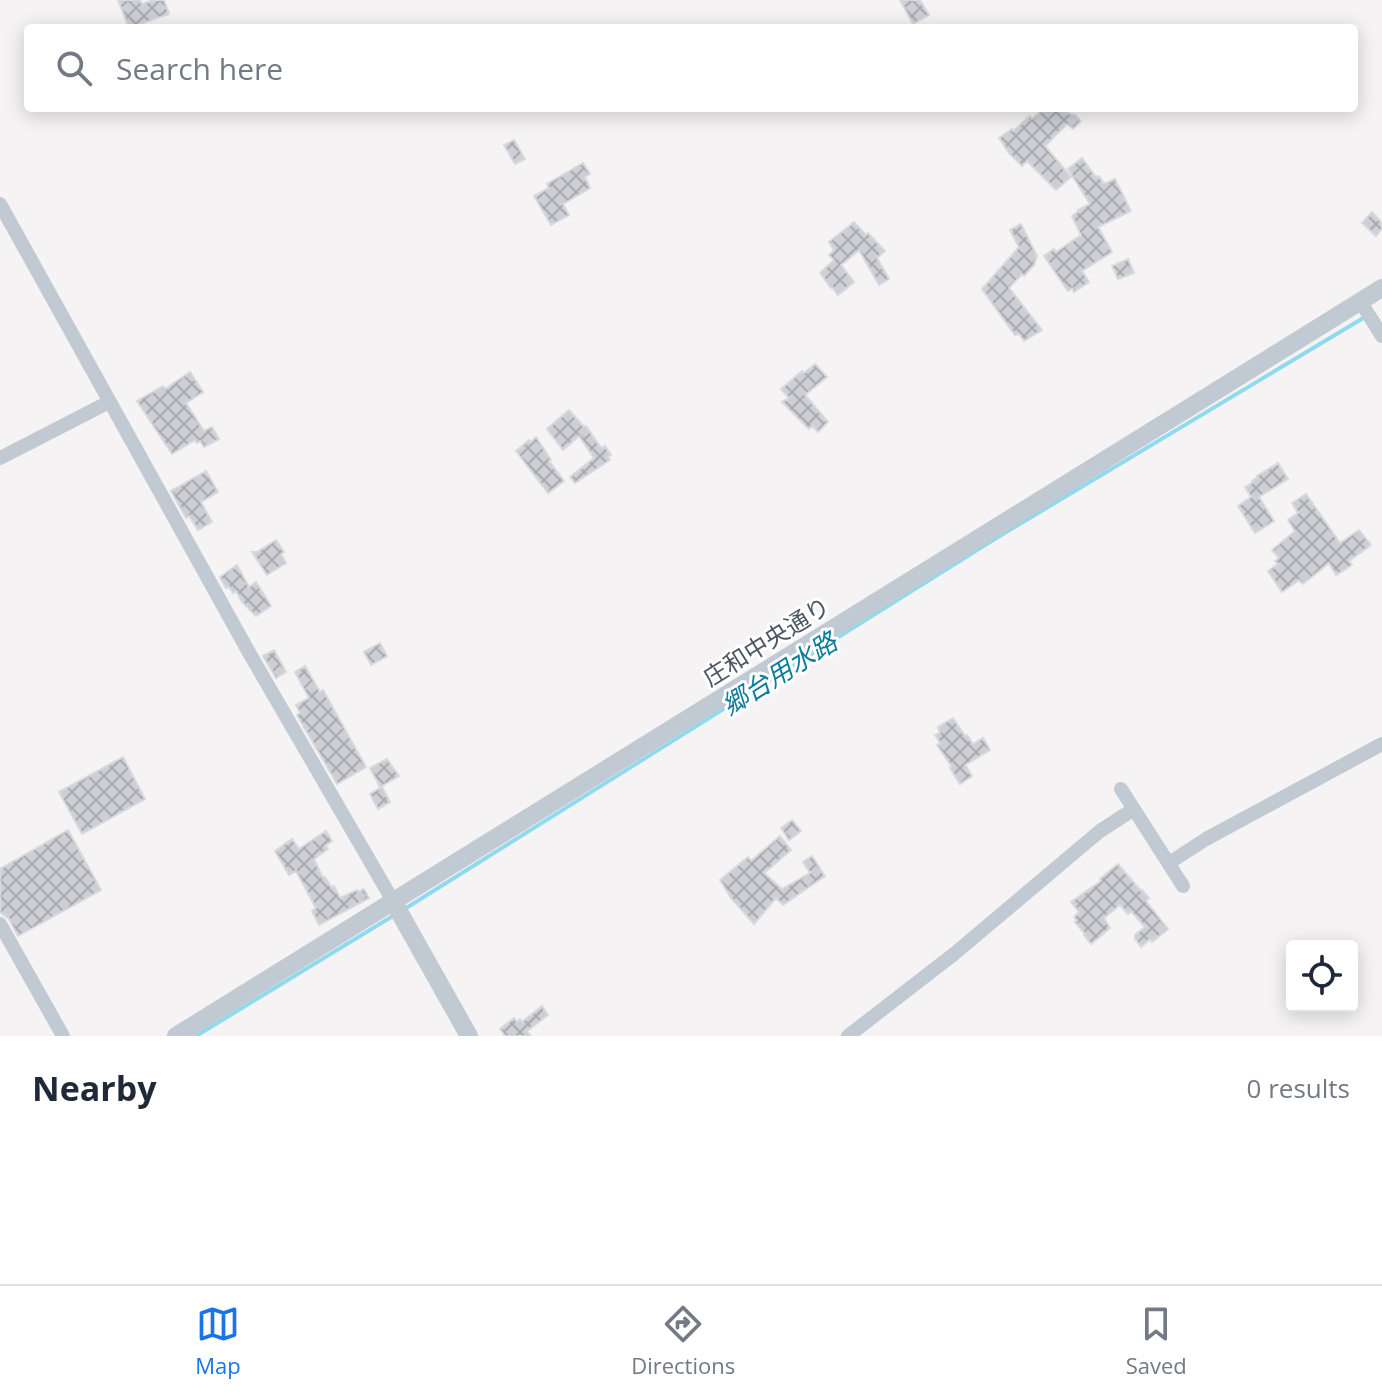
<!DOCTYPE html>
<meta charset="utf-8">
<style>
body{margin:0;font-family:"Open Sans","Noto Sans JP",sans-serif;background:#f6f6f7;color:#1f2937}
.controls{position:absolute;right:24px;bottom:24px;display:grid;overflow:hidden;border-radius:8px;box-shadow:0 4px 20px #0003}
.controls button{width:72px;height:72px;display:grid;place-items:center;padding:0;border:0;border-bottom:2px solid #e0e1e3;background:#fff;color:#1f2937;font:40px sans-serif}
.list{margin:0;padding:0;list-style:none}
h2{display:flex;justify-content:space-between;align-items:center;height:104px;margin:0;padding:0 32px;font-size:34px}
h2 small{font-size:26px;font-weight:400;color:#747a83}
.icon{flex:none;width:44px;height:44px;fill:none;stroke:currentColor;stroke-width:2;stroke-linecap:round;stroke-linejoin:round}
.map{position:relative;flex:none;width:1382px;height:1036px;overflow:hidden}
.search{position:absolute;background:#fff;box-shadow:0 4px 20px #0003;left:24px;right:24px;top:24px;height:88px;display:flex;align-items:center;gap:20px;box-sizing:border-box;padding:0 28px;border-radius:8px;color:#747a83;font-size:30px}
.sheet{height:248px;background:#fff}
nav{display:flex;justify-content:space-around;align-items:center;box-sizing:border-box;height:112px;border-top:2px solid #e0e1e3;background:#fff;font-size:22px;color:#747a83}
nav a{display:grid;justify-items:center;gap:4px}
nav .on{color:#1a73e8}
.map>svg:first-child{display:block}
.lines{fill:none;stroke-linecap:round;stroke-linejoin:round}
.stream{stroke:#90daee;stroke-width:4}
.building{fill:url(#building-cross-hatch);stroke:#d7d9de;stroke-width:2}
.minor{stroke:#c1cad2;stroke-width:14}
.tertiary{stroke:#c1cad2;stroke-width:18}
.labels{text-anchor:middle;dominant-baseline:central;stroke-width:6;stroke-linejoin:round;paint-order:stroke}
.street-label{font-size:24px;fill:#4a5661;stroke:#fff}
.water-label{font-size:26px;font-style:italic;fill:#0c7c9b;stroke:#fff}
</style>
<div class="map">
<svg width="1382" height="1036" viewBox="0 0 1382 1036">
<defs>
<pattern id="building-cross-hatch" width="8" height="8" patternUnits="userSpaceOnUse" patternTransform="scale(2)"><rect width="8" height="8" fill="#cdcfd5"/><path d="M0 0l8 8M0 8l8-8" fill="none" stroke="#a8abb0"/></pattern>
</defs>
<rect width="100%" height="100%" fill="#f5f3f3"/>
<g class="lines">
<path class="stream" d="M 403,910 L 993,540 L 1365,317
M 196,1036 L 396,914"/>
</g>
<path class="building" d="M 118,0 L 140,0 L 142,4 L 154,0 L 164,0 L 169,14 L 129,28 Z
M 900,0 L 920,0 L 929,15 L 913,24 Z
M 1045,108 L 1066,108 L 1063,112 L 1075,115 L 1081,121 L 1073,129 L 1067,124 L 1045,146 L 1071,177 L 1056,190 L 1027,161 L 1022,166 L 1009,153 L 999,138 L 1012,129 L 1013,131 L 1030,116 L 1032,119 Z
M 514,140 L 525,159 L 515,164 L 504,145 Z
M 1082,158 L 1096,177 L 1099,176 L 1104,184 L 1115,179 L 1131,211 L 1098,227 L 1112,252 L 1082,271 L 1089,282 L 1074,292 L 1072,288 L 1068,291 L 1044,256 L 1054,249 L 1056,252 L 1081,235 L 1072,216 L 1079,211 L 1078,210 L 1090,204 L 1068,169 Z
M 583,163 L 590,174 L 585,177 L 590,188 L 563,204 L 569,215 L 551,225 L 534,196 L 549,188 L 547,184 Z
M 1372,212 L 1382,223 L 1382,229 L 1376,236 L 1362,223 Z
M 854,222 L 866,235 L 868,233 L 885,251 L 877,258 L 889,279 L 879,285 L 859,250 L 841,265 L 854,282 L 838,295 L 832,287 L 831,288 L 820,273 L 834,260 L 829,255 L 834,250 L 829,242 Z
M 1021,224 L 1037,256 L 1034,265 L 1024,276 L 1022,274 L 1009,288 L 1042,330 L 1024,341 L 1019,334 L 1015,335 L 982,289 L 1019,247 L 1010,230 Z
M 1128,259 L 1134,273 L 1118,279 L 1112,266 Z
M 815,364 L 827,377 L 805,395 L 828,422 L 818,432 L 812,426 L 809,429 L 782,402 L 789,398 L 781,389 L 802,371 L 804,373 Z
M 190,372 L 203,392 L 186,403 L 204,431 L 212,427 L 219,439 L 204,447 L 200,441 L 197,443 L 195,440 L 172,454 L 137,401 L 163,386 L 165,389 Z
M 569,410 L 584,427 L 586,426 L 599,445 L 602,448 L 605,446 L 611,455 L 608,457 L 610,460 L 575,483 L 570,477 L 594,458 L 579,436 L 563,450 L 547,429 Z
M 536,437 L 551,460 L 549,461 L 564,481 L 548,493 L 516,451 L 529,440 L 531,442 Z
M 1278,463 L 1288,479 L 1259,497 L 1274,521 L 1255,533 L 1238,506 L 1251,497 L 1245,487 L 1253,482 L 1252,481 L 1258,477 L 1257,476 Z
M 206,471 L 218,492 L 201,502 L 212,522 L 198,530 L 189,516 L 186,518 L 171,491 Z
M 1306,494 L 1340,543 L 1359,530 L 1371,545 L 1349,561 L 1352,565 L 1336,575 L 1329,563 L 1303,584 L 1299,580 L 1282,592 L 1268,571 L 1278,564 L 1275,561 L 1279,558 L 1272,550 L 1295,531 L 1288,520 L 1298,513 L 1292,503 Z
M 276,540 L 284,552 L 281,554 L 286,563 L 267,575 L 252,552 L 257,552 Z
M 237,565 L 249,587 L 256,582 L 271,606 L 256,616 L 242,602 L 236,591 L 233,593 L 229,587 L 226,588 L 220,577 Z
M 380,643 L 387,656 L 371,665 L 364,652 Z
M 274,650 L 286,672 L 276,678 L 263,656 Z
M 305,666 L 320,692 L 323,690 L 366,767 L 337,784 L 297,715 L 300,713 L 296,705 L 309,698 L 295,672 Z
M 953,718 L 965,736 L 967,735 L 973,744 L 983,738 L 990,750 L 965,765 L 972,776 L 960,784 L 950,768 L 952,767 L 937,745 L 940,743 L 935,735 L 940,733 L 938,727 Z
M 123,757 L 145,799 L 82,834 L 59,792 Z
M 387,759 L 399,776 L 380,787 L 370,768 Z
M 382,787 L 390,802 L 378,809 L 370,794 Z
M 792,820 L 801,831 L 789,840 L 781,828 Z
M 68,830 L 101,890 L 18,936 L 9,919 L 0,912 L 0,869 Z
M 326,831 L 332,841 L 325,846 L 328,849 L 314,859 L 323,878 L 325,877 L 331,887 L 334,886 L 340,898 L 357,890 L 358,892 L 364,889 L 369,898 L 319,925 L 312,911 L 316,908 L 296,871 L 289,875 L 275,851 L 292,839 L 299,849 Z
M 780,836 L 791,850 L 764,873 L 782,889 L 810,873 L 803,862 L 812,856 L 825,876 L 783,905 L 776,898 L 754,924 L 731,898 L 720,880 L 748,857 L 751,861 Z
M 1118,864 L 1141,891 L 1142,890 L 1149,898 L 1146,901 L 1168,929 L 1152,942 L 1150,939 L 1141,947 L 1135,939 L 1135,935 L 1145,927 L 1131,911 L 1128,914 L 1120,905 L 1104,918 L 1110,928 L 1091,944 L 1084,935 L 1085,934 L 1075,922 L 1077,921 L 1074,917 L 1079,912 L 1071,902 L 1101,881 L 1100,879 Z
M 542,1006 L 548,1015 L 527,1031 L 531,1036 L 505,1036 L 500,1029 L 514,1018 L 517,1022 L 520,1019 L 522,1022 Z"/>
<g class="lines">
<path class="minor" d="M 0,204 L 251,656 L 393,901
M 1360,301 L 1382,336
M 0,458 L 109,402
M 1121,789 L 1183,886
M 1169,863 L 1206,839 L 1382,744
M 0,924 L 63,1036
M 848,1036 L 954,954 L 1100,831 L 1134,809"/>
<path class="tertiary" d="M 393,901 L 469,1036
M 176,1036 L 1382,288"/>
</g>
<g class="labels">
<g class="street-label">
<text transform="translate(766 641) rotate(-32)">庄和中央通り</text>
</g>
<g class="water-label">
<text transform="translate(779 673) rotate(-32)">郷台用水路</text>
</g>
</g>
</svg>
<div class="controls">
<button><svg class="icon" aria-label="locate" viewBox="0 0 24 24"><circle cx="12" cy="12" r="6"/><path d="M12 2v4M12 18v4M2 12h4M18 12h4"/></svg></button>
</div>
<div class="search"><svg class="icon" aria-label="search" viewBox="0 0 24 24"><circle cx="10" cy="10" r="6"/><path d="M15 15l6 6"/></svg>Search here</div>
</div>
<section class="sheet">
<h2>Nearby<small>0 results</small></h2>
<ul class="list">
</ul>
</section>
<nav>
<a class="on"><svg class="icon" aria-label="map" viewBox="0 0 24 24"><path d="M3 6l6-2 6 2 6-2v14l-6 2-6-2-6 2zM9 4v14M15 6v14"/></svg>Map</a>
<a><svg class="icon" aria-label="directions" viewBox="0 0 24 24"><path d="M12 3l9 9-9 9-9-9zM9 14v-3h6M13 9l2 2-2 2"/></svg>Directions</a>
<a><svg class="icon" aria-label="saved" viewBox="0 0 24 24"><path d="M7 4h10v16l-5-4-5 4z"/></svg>Saved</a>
</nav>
